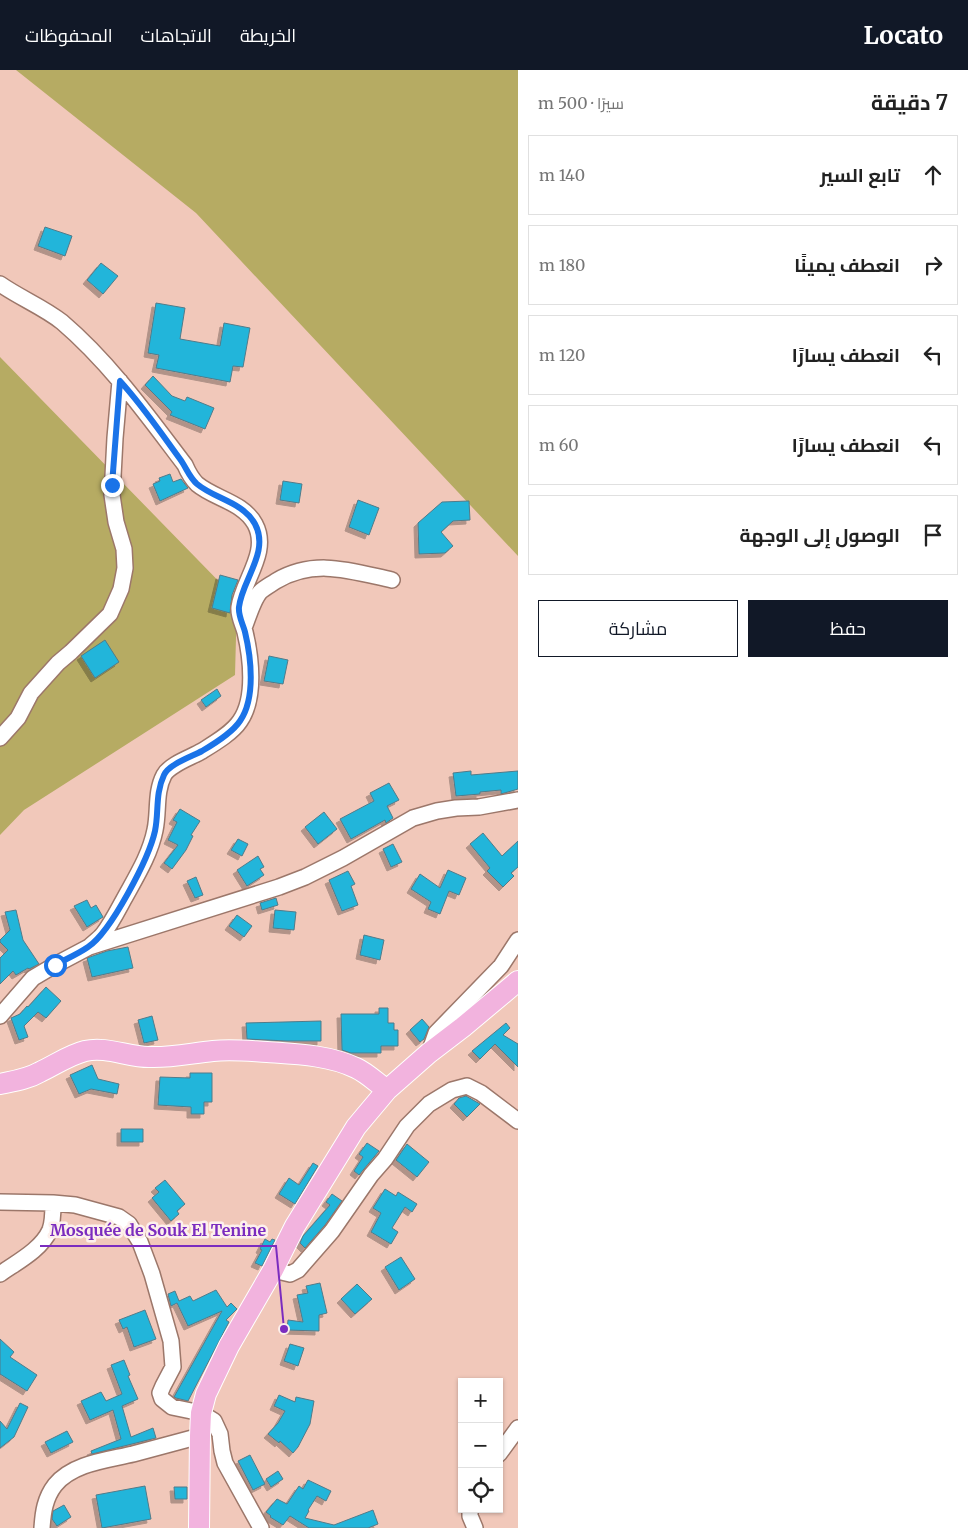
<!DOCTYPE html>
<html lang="ar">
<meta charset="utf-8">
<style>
body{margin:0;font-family:Merriweather,Cairo,serif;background:#f2f2f2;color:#222;direction:rtl}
.controls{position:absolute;right:15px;bottom:15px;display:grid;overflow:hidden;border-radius:0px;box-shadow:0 1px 4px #0004}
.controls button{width:45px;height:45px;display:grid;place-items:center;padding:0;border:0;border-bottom:1px solid #e0e0e0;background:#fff;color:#222;font:25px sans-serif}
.stop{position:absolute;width:15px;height:15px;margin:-11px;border:4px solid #1a73e8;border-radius:50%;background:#fff}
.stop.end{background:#1a73e8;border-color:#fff;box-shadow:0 1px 5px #0008}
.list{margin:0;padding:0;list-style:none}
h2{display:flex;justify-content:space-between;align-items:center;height:65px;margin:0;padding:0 20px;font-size:21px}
h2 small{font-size:16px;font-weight:400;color:#767676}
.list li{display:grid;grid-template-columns:32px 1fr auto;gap:15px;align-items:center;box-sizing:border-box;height:80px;margin:0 10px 10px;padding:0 10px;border:1px solid #e0e0e0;border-radius:0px}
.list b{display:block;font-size:19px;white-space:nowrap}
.list em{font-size:16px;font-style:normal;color:#767676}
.actions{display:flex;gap:10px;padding:15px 20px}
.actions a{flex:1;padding:11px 0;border:1px solid #111827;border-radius:0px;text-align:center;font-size:18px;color:#111827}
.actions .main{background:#111827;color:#fff}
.icon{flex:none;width:28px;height:28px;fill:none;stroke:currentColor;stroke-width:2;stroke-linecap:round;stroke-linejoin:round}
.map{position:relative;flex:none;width:518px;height:1458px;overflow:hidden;direction:ltr}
header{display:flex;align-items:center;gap:30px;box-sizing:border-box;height:70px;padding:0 25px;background:#111827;color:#fff}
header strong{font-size:24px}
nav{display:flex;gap:28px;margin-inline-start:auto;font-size:18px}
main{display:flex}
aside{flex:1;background:#fff}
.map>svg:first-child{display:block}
.green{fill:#b6ab63}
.building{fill:#23b5da;stroke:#517b89;filter:url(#shadow)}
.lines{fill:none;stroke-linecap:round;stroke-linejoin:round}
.minor-casing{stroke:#9c776a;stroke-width:18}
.major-casing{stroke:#fff;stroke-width:22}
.minor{stroke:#fff;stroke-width:15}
.major{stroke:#f2b3de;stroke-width:20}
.route{stroke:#1a73e8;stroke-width:6}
.leader{fill:none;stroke:#7b2cbf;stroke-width:2}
.callout-dot{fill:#7b2cbf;stroke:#fdf0ec;stroke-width:2}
.callout-label{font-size:16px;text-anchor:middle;font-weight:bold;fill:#7b2cbf;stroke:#fdf0ec;stroke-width:5;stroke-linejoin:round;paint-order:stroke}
</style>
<header>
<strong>Locato</strong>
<nav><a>الخريطة</a><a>الاتجاهات</a><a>المحفوظات</a></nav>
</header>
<main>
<aside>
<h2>7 دقيقة<small>سيرًا · 500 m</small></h2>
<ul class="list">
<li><svg class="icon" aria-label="ahead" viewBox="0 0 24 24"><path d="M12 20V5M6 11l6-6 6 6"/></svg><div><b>تابع السير</b></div><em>140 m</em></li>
<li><svg class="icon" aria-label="right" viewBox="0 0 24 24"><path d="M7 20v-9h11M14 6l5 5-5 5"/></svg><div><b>انعطف يمينًا</b></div><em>180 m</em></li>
<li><svg class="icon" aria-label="left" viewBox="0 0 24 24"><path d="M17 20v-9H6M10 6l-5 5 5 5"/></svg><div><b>انعطف يسارًا</b></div><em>120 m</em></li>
<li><svg class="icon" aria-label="left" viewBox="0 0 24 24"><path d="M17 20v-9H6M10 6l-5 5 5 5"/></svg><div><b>انعطف يسارًا</b></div><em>60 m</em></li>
<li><svg class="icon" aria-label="arrive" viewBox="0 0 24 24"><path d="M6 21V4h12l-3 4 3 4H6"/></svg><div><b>الوصول إلى الوجهة</b></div></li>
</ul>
<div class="actions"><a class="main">حفظ</a><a>مشاركة</a></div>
</aside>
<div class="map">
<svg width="518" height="1458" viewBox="0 0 518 1458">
<defs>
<filter id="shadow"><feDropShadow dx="-4" dy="4" stdDeviation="0" flood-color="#0004"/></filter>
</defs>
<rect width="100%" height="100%" fill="#f1c8ba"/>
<path class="green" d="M 16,0 L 518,0 L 518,486 L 196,143 Z
M 0,287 L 237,530 L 235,605 L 24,740 L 0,765 Z"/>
<path class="building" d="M 45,157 L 72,166 L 65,186 L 38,176 Z
M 101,193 L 118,206 L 103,224 L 87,210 Z
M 156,233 L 185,238 L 180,269 L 220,276 L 224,253 L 250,258 L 243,297 L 233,296 L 230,312 L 156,298 L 159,285 L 148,283 Z
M 153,306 L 172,326 L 185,331 L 187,327 L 214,338 L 205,359 L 170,345 L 172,342 L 145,315 Z
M 170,404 L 173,412 L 181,409 L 188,418 L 160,431 L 153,414 L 160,411 L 159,408 Z
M 283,411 L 302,414 L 299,433 L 280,430 Z
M 358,430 L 379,438 L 369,465 L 349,457 Z
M 469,431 L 470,450 L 453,451 L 441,462 L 453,476 L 445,483 L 419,484 L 418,453 L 442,432 Z
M 220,505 L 238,510 L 232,525 L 230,543 L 212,538 Z
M 105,570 L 119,592 L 95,608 L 81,586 Z
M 269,586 L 288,590 L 283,614 L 264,611 Z
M 217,619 L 221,626 L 206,637 L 201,630 Z
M 471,701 L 471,705 L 518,701 L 518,719 L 501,724 L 501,720 L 480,722 L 480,724 L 456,726 L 453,703 Z
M 389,713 L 399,730 L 387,736 L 393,748 L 386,753 L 385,750 L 351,769 L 340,749 L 374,731 L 370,723 Z
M 180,739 L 200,751 L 191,765 L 193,766 L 186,780 L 172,799 L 164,793 L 178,775 L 168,770 L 177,752 L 173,750 Z
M 324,742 L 337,759 L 318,774 L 305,757 Z
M 483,763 L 502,786 L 518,771 L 518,797 L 511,803 L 514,806 L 503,817 L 487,801 L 490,798 L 470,774 Z
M 238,769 L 248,774 L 242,786 L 231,780 Z
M 393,774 L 402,792 L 391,797 L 383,779 Z
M 258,786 L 264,797 L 260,799 L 264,805 L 247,816 L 237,800 Z
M 448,800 L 466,808 L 459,825 L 449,821 L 440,844 L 428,839 L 431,832 L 411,819 L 420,804 L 440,818 Z
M 348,801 L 355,814 L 351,816 L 358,835 L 342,841 L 329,810 Z
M 196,807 L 203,825 L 195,828 L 187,811 Z
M 276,828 L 278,835 L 262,840 L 260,833 Z
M 87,830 L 91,838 L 96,835 L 103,847 L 87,857 L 74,836 Z
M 16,840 L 23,870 L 39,894 L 29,899 L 28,898 L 16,905 L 13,901 L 0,914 L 0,888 L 8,880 L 0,872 L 0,870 L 10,860 L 5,842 Z
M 275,840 L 296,842 L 294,860 L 273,858 Z
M 237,845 L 252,856 L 244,867 L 229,856 Z
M 364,865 L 384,870 L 380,890 L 360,885 Z
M 128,877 L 133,898 L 92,907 L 87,888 L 107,881 Z
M 46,917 L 61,931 L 46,948 L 38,942 L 24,956 L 28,967 L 19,970 L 11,948 L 20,944 L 27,936 L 28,937 Z
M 379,938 L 388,938 L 388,953 L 394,953 L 394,960 L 398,960 L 398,976 L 381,976 L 381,983 L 351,983 L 342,980 L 341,944 L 379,944 Z
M 152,946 L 158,970 L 144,973 L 138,950 Z
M 422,949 L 429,957 L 424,969 L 420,972 L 410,960 Z
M 321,951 L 321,971 L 287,971 L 247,969 L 246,953 Z
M 506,953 L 510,958 L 503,965 L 518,974 L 518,997 L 495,974 L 480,989 L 472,981 Z
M 92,995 L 98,1009 L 119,1014 L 117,1024 L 91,1019 L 79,1024 L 70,1005 Z
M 190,1003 L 212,1003 L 212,1032 L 204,1032 L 204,1044 L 191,1044 L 191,1037 L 158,1035 L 160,1007 L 190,1008 Z
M 466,1026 L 480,1034 L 467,1047 L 454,1034 L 459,1028 Z
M 121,1059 L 143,1059 L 143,1072 L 121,1072 Z
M 367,1073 L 379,1081 L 359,1105 L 354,1101 L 363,1087 L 359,1084 Z
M 407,1074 L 429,1092 L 417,1107 L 396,1090 Z
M 313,1093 L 318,1096 L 295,1134 L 279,1124 L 289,1108 L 299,1115 Z
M 165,1110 L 185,1134 L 177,1141 L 179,1144 L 171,1151 L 152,1128 L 159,1122 L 155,1118 Z
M 385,1119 L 396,1126 L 398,1122 L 417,1134 L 412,1142 L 405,1137 L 392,1158 L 398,1162 L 391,1174 L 371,1162 L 381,1143 L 373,1138 Z
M 332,1124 L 342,1131 L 325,1155 L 305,1178 L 300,1173 L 303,1166 L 330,1135 L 326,1132 Z
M 265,1169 L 270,1172 L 272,1169 L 275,1170 L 262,1196 L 255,1193 L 262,1180 L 260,1179 Z
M 401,1187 L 415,1209 L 399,1220 L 385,1197 Z
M 320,1213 L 327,1243 L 319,1245 L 319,1261 L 287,1260 L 288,1250 L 303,1252 L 297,1225 L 308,1223 L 306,1216 Z
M 357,1214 L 372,1229 L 355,1244 L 341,1229 Z
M 216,1220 L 227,1237 L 231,1233 L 237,1239 L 226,1250 L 229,1252 L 188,1331 L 176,1328 L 174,1327 L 222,1241 L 188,1256 L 177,1233 L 171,1236 L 168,1224 L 175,1221 L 179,1231 L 190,1226 L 193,1231 Z
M 145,1240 L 156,1269 L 134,1277 L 127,1257 L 123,1259 L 119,1250 Z
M 0,1269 L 14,1282 L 10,1287 L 37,1305 L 27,1321 L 0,1304 Z
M 290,1274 L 304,1278 L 298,1296 L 284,1291 Z
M 124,1290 L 130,1305 L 128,1306 L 138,1329 L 122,1336 L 131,1367 L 153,1358 L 156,1368 L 92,1384 L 91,1381 L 121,1369 L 113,1340 L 90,1350 L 81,1331 L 101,1322 L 106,1331 L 122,1324 L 111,1295 Z
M 279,1325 L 295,1332 L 296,1327 L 314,1331 L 310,1354 L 298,1377 L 293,1383 L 280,1371 L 279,1373 L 268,1364 L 278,1353 L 285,1341 L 274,1336 Z
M 20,1333 L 28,1337 L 14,1367 L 0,1378 L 0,1351 L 7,1359 Z
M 67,1361 L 73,1372 L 51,1383 L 45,1372 Z
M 250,1385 L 265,1414 L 253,1420 L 238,1391 Z
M 278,1401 L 283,1409 L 271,1417 L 266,1409 Z
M 308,1410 L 331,1421 L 326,1431 L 317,1426 L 308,1440 L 309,1441 L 305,1448 L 334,1455 L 373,1440 L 378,1454 L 368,1458 L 309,1458 L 290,1446 L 283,1455 L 270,1447 L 271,1446 L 266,1442 L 277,1429 L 287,1434 L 299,1416 L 303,1419 Z
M 145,1416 L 151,1449 L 102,1458 L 96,1425 Z
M 174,1417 L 187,1417 L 187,1429 L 175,1429 Z
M 64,1435 L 71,1447 L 57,1456 L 52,1449 L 53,1441 Z"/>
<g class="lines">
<defs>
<path id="minor" d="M 0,214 C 20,228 43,237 62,252 C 110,293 147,345 185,395 C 188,402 191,408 197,414 C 215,429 243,432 255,454 C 270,482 243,510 239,537 C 238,546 243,554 245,562 C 251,587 256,628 240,651 C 232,663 215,673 202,681 C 192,687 170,694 164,705 C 155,722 159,742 155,760 C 150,785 136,807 124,829 C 118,840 111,854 103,864 C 99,869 93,873 89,877
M 244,558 C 248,548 253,530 260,522 C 264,518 270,515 276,511 C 315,488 351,501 392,510
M 0,668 L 18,648 L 31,623 L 58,593 L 71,582 L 110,544 L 121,519 L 125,498 L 124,479 L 116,452 L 112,425 L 115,368 L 120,311
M 0,946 L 33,908 L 55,895 L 89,877 L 279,817 L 305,807 L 343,788 L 413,748 L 437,741 L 456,738 L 479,737 L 518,730
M 429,983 L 436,963 L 501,896 L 518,870
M 0,1132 L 53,1133 L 75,1135 L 119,1147 L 129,1154 L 140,1172 L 152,1204 L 171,1271 L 173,1297 L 163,1316 L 160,1323 L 162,1329 L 172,1337 L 201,1343 L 214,1351 L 220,1364 L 222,1381 L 225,1393 L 261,1458
M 273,1200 L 290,1204 L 298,1200 L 332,1161 L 371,1105 L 385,1089 L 407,1056 L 429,1034 L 452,1020 L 467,1016 L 481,1023 L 518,1051
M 0,1204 C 17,1192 41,1180 50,1160 C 53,1152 53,1141 53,1133
M 499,1384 L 518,1358
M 470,1439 L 470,1446 L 475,1458
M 42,1458 C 43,1442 45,1428 55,1415 C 73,1393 108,1390 133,1384 C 155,1378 178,1372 200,1366"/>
<path id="major" d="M 0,1014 C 14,1011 28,1009 40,1002 C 55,995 69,985 85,981 C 106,976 128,987 149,987 C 171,988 192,983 213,981 C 231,979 249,981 267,982 C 296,984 329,985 356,998 C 367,1003 377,1013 387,1020
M 199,1458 L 200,1366 L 201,1343 L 206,1324 L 229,1276 L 273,1200 L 295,1156 L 356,1057 L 387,1020 L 429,983 L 463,957 L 518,911"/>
</defs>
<use href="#minor" class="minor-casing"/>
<use href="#major" class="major-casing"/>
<use href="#minor" class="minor"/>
<use href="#major" class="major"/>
</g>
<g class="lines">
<path class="route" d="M 55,895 C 66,889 78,884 88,877 C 111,862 149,788 155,761 C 159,742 155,724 164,705 C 169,694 191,687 202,681 C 214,674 232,663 240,651 C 256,628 251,587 245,562 C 243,554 238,546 239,537 C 242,510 270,482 255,454 C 243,432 215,429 197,414 C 189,407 186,397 180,389 C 161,363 142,335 120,311 L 112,415"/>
</g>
<path class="leader" d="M284 1259L276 1176H40"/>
<circle class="callout-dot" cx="284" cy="1259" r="5"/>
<g class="callout-label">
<text x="158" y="1166">Mosquée de Souk El Tenine</text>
</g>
</svg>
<div class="controls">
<button>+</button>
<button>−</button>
<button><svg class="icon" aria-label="locate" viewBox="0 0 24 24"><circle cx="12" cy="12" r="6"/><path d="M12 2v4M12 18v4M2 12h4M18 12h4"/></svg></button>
</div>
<div class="stop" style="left:55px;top:895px"></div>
<div class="stop end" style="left:112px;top:415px"></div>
</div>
</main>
